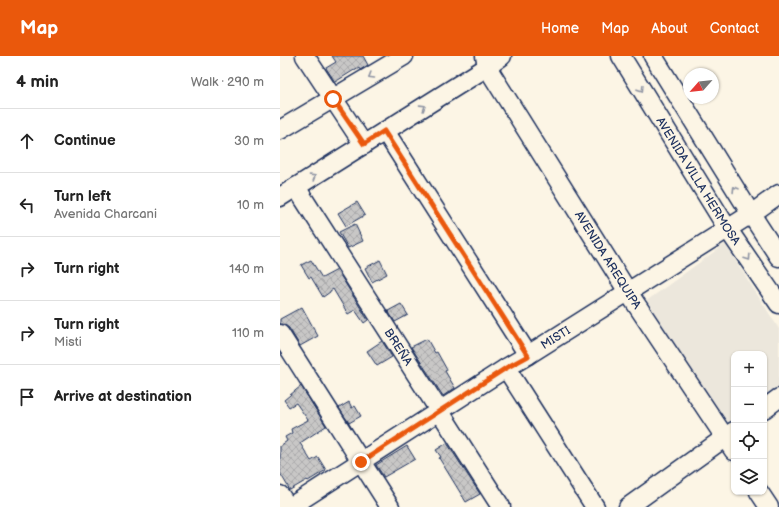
<!DOCTYPE html>
<meta charset="utf-8">
<style>
body{margin:0;font-family:"Balsamiq Sans",sans-serif;background:#f6f6f6;color:#222}
.controls{position:absolute;right:12px;bottom:12px;display:grid;overflow:hidden;border-radius:8px;box-shadow:0 1px 3px #0004}
.controls button{width:36px;height:36px;display:grid;place-items:center;padding:0;border:0;border-bottom:1px solid #e0e0e0;background:#fff;color:#222;font:20px sans-serif}
.compass{position:absolute;left:403px;top:12px;width:36px;height:36px;border-radius:50%;background:#fff;box-shadow:0 1px 3px #0004;rotate:243deg}
.stop{position:absolute;width:12px;height:12px;margin:-9px;border:3px solid #ea580c;border-radius:50%;background:#fff}
.stop.end{background:#ea580c;border-color:#fff;box-shadow:0 1px 4px #0008}
.list{margin:0;padding:0;list-style:none}
h2{display:flex;justify-content:space-between;align-items:center;height:52px;margin:0;padding:0 16px;font-size:17px}
h2 small{font-size:13px;font-weight:400;color:#767676}
.list li{display:grid;grid-template-columns:26px 1fr auto;gap:12px;align-items:center;box-sizing:border-box;height:64px;padding:0 16px;border-top:1px solid #e0e0e0}
.list b{display:block;font-size:15px;white-space:nowrap}
.list p{margin:0;font-size:13px;white-space:nowrap;color:#767676}
.list em{font-size:13px;font-style:normal;color:#767676}
.icon{flex:none;width:22px;height:22px;fill:none;stroke:currentColor;stroke-width:2;stroke-linecap:round;stroke-linejoin:round}
.map{position:relative;flex:none;width:499px;height:451px;overflow:hidden}
header{display:flex;align-items:center;gap:24px;box-sizing:border-box;height:56px;padding:0 20px;background:#ea580c;color:#fff}
header strong{font-size:19px}
nav{display:flex;gap:22px;margin-inline-start:auto;font-size:14px}
main{display:flex}
aside{flex:1;background:#fff}
.map>svg:first-child{display:block}
.built{fill:#ece7dc}
.building{fill:url(#building-cross-hatch);stroke:#1b2f5e}
.lines{fill:none;stroke-linecap:round;stroke-linejoin:round}
.minor-casing{stroke:#1b2f5e;stroke-width:21}
.minor{stroke:#fcf5e5;stroke-width:18}
.oneway{stroke:#8c92a2}
.route{stroke:#ea580c;stroke-width:5}
.labels{text-anchor:middle;dominant-baseline:central;stroke-width:3;stroke-linejoin:round;paint-order:stroke}
.street-label{font-size:12px;fill:#1b2f5e;stroke:#fcf5e5}
</style>
<header>
<strong>Map</strong>
<nav><a>Home</a><a>Map</a><a>About</a><a>Contact</a></nav>
</header>
<main>
<aside>
<h2>4 min<small>Walk · 290 m</small></h2>
<ul class="list">
<li><svg class="icon" aria-label="ahead" viewBox="0 0 24 24"><path d="M12 20V5M6 11l6-6 6 6"/></svg><div><b>Continue</b></div><em>30 m</em></li>
<li><svg class="icon" aria-label="left" viewBox="0 0 24 24"><path d="M17 20v-9H6M10 6l-5 5 5 5"/></svg><div><b>Turn left</b><p>Avenida Charcani</p></div><em>10 m</em></li>
<li><svg class="icon" aria-label="right" viewBox="0 0 24 24"><path d="M7 20v-9h11M14 6l5 5-5 5"/></svg><div><b>Turn right</b></div><em>140 m</em></li>
<li><svg class="icon" aria-label="right" viewBox="0 0 24 24"><path d="M7 20v-9h11M14 6l5 5-5 5"/></svg><div><b>Turn right</b><p>Misti</p></div><em>110 m</em></li>
<li><svg class="icon" aria-label="arrive" viewBox="0 0 24 24"><path d="M6 21V4h12l-3 4 3 4H6"/></svg><div><b>Arrive at destination</b></div></li>
</ul>
</aside>
<div class="map">
<svg width="499" height="451" viewBox="0 0 499 451">
<defs>
<pattern id="building-cross-hatch" width="8" height="8" patternUnits="userSpaceOnUse"><rect width="8" height="8" fill="#c8c7c6"/><path d="M0 0l8 8M0 8l8-8" fill="none" stroke="#ababac"/></pattern>
</defs>
<rect width="100%" height="100%" fill="#fcf5e5"/>
<filter id="ink" filterUnits="userSpaceOnUse"><feTurbulence type="fractalNoise" baseFrequency=".025" numOctaves="2"/><feDisplacementMap in="SourceGraphic" scale="8" xChannelSelector="R" yChannelSelector="G"/><feConvolveMatrix kernelMatrix="1 2 1 2 8 2 1 2 1" color-interpolation-filters="sRGB"/></filter>
<g filter="url(#ink)">
<path class="built" d="M 445,188 L 499,273 L 499,333 L 484,343 L 484,298 L 454,298 L 454,363 L 446,369 L 365,246 Z"/>
<path class="building" d="M 52,0 L 83,0 L 88,9 L 80,14 L 79,11 L 55,26 L 46,12 L 56,6 Z
M 77,146 L 85,159 L 66,170 L 58,157 Z
M 75,168 L 83,185 L 68,192 L 59,176 Z
M 31,204 L 42,222 L 57,214 L 88,264 L 84,267 L 75,254 L 68,258 L 53,233 L 50,235 L 50,236 L 43,241 L 31,221 L 29,222 L 21,209 Z
M 100,204 L 107,218 L 92,226 L 85,212 Z
M 121,248 L 128,259 L 115,266 L 108,255 Z
M 22,251 L 38,280 L 20,290 L 9,272 L 5,269 L 0,268 L 0,263 Z
M 147,283 L 155,297 L 157,296 L 167,314 L 165,315 L 175,332 L 163,340 L 131,291 Z
M 102,285 L 112,301 L 97,310 L 87,295 Z
M 21,330 L 46,370 L 20,387 L 31,405 L 38,401 L 46,414 L 28,425 L 27,424 L 10,434 L 0,417 L 0,390 L 7,385 L 5,381 L 12,377 L 11,373 L 28,364 L 16,347 L 9,351 L 4,344 Z
M 69,346 L 72,352 L 75,350 L 81,360 L 69,367 L 59,352 Z
M 167,387 L 200,438 L 186,446 L 159,402 L 161,401 L 156,394 Z
M 127,390 L 135,403 L 104,421 L 96,409 Z"/>
<g class="lines">
<defs>
<g id="minor">
<path d="M 25,0 L 84,89"/>
<path id="s1" d="M 205,0 L 207,11 L 348,236 L 454,395"/>
<path id="s2" d="M 341,0 L 447,172 L 499,248"/>
<path d="M 373,0 L 471,158 L 499,201"/>
<path d="M 0,74 L 124,0"/>
<path d="M 105,75 L 248,299"/>
<path id="s3" d="M 16,131 L 221,451"/>
<path d="M 0,141 L 207,11 L 222,0"/>
<path d="M 0,278 L 110,451"/>
<path d="M 226,312 L 315,451"/>
<path d="M 484,353 L 499,342"/>
<path d="M 479,436 L 489,451"/>
<path d="M 0,439 L 8,451"/>
<path id="s4" d="M 10,451 L 226,312 L 248,299 L 471,158 L 499,138"/>
<path d="M 348,451 L 454,375"/>
</g>
</defs>
<use href="#minor" class="minor-casing"/>
<use href="#minor" class="minor"/>
</g>
<defs><path id="oneway-chevron" d="M-2-3.5L2.5 0L-2 3.5" fill="none" stroke-width="1.6" stroke-linecap="round" stroke-linejoin="round"/></defs>
<g class="oneway">
<use href="#oneway-chevron" transform="translate(91 20) rotate(149)"/>
<use href="#oneway-chevron" transform="translate(361 33) rotate(58)"/>
<use href="#oneway-chevron" transform="translate(143 51) rotate(-32)"/>
<use href="#oneway-chevron" transform="translate(33 121) rotate(-32)"/>
<use href="#oneway-chevron" transform="translate(455 133) rotate(-122)"/>
<use href="#oneway-chevron" transform="translate(468 202) rotate(56)"/>
</g>
</g>
<g class="lines" filter="url(#ink)">
<path class="route" d="M 53,43 L 84,88 L 104,75 L 248,300 L 226,312 L 81,406"/>
</g>
<g class="labels">
<g class="street-label">
<text stroke="none"><textPath href="#s2" startOffset="147">AVENIDA VILLA HERMOSA</textPath></text>
<text stroke="none"><textPath href="#s1" startOffset="239">AVENIDA AREQUIPA</textPath></text>
<text stroke="none"><textPath href="#s4" startOffset="315">MISTI</textPath></text>
<text stroke="none"><textPath href="#s3" startOffset="190">BREÑA</textPath></text>
</g>
</g>
</svg>
<div class="controls">
<button>+</button>
<button>−</button>
<button><svg class="icon" aria-label="locate" viewBox="0 0 24 24"><circle cx="12" cy="12" r="6"/><path d="M12 2v4M12 18v4M2 12h4M18 12h4"/></svg></button>
<button><svg class="icon" aria-label="layers" viewBox="0 0 24 24"><path d="M12 4l9 5-9 5-9-5zM3 14l9 5 9-5"/></svg></button>
</div>
<svg class="compass" viewBox="-18 -18 36 36"><path d="M0-13l5 13h-10z" fill="#e53935"/><path d="M0 13l5-13h-10z" fill="#767676"/></svg>
<div class="stop" style="left:53px;top:43px"></div>
<div class="stop end" style="left:81px;top:406px"></div>
</div>
</main>
